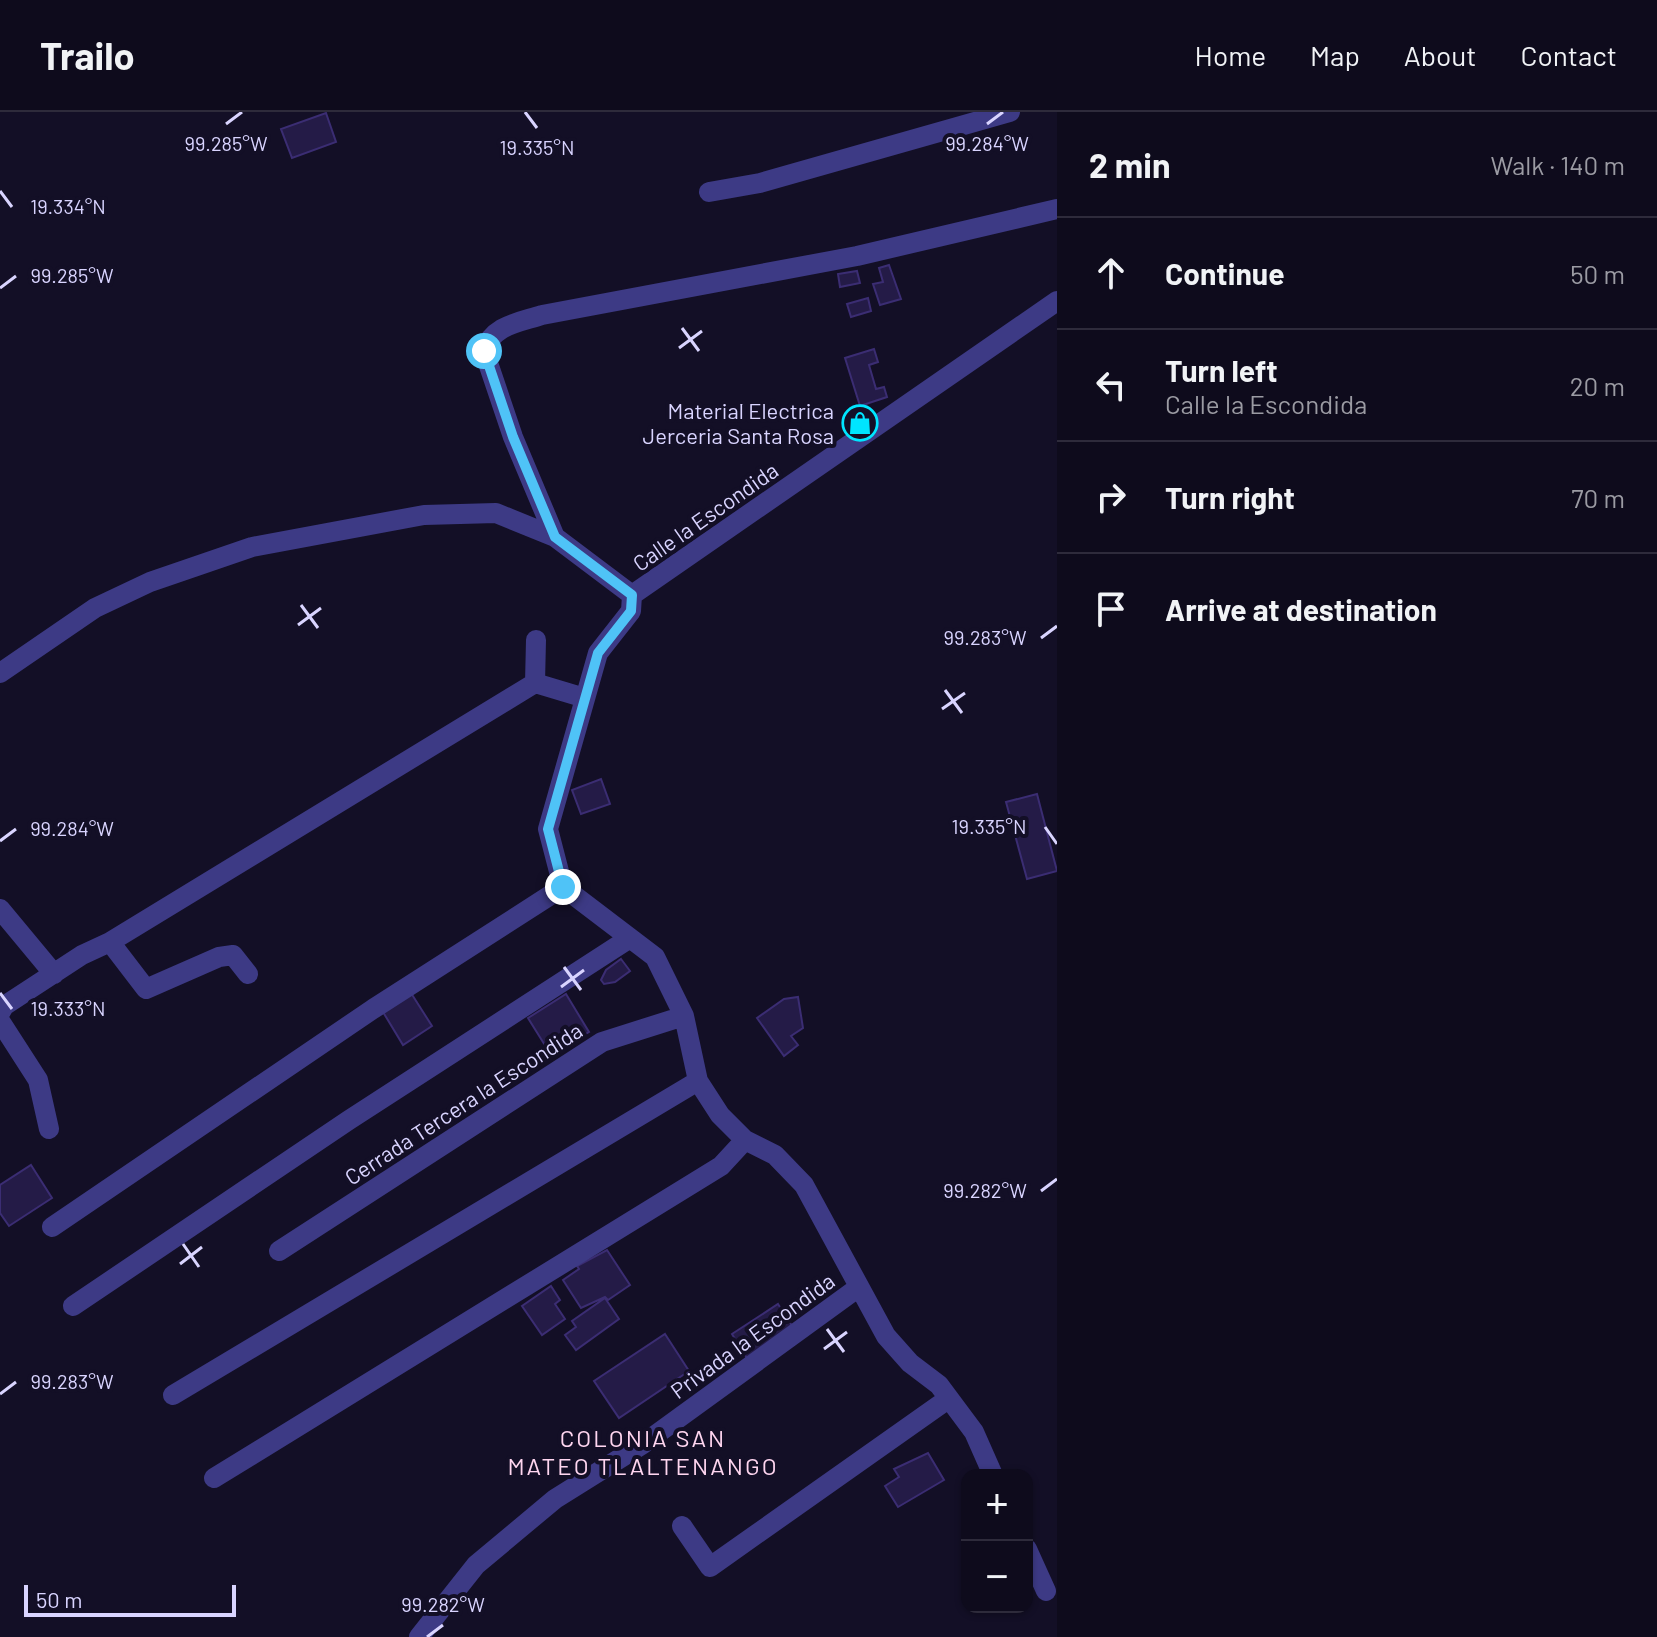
<!DOCTYPE html>
<meta charset="utf-8">
<style>
body{margin:0;font-family:Barlow,sans-serif;background:#171425;color:#f1f3f6}
.controls{position:absolute;right:24px;bottom:24px;display:grid;overflow:hidden;border-radius:16px;box-shadow:0 2px 6px #0004}
.controls button{width:72px;height:72px;display:grid;place-items:center;padding:0;border:0;border-bottom:2px solid #2e2b3b;background:#0e0b1c;color:#f1f3f6;font:40px sans-serif}
.scale{position:absolute;left:24px;bottom:20px;width:212px;box-sizing:border-box;padding-left:8px;border:4px solid #d9d4ff;border-top:0;font-size:22px;line-height:28px;white-space:nowrap;color:#d9d4ff;-webkit-text-stroke:6px #130f26;paint-order:stroke}
.stop{position:absolute;width:24px;height:24px;margin:-18px;border:6px solid #4fc3f7;border-radius:50%;background:#fff}
.stop.end{background:#4fc3f7;border-color:#fff;box-shadow:0 2px 8px #0008}
.list{margin:0;padding:0;list-style:none}
h2{display:flex;justify-content:space-between;align-items:center;height:104px;margin:0;padding:0 32px;font-size:34px}
h2 small{font-size:26px;font-weight:400;color:#9b9ba3}
.list li{display:grid;grid-template-columns:52px 1fr auto;gap:24px;align-items:center;box-sizing:border-box;height:112px;padding:0 32px;border-top:2px solid #2e2b3b}
.list b{display:block;font-size:30px;white-space:nowrap}
.list p{margin:0;font-size:26px;white-space:nowrap;color:#9b9ba3}
.list em{font-size:26px;font-style:normal;color:#9b9ba3}
.icon{flex:none;width:44px;height:44px;fill:none;stroke:currentColor;stroke-width:2;stroke-linecap:round;stroke-linejoin:round}
.map{position:relative;flex:none;width:1057px;height:1525px;overflow:hidden}
header{display:flex;align-items:center;gap:48px;box-sizing:border-box;height:112px;padding:0 40px;background:#0e0b1c;border-bottom:2px solid #2e2b3b}
header strong{font-size:38px}
nav{display:flex;gap:44px;margin-inline-start:auto;font-size:28px}
main{display:flex}
aside{flex:1;background:#0e0b1c}
.map>svg:first-child{display:block}
.building{fill:#241b47;stroke:#3b2d73;stroke-width:2}
.lines{fill:none;stroke-linecap:round;stroke-linejoin:round}
.minor{stroke:#3d3a85;stroke-width:20}
.route{stroke:#4fc3f7;stroke-width:10}
.ticks{fill:none;stroke:#d9d4ff;stroke-width:3}
.labels{text-anchor:middle;dominant-baseline:central;stroke-width:8;stroke-linejoin:round;paint-order:stroke}
.poi-label{font-size:22px;fill:#d9d4ff;stroke:#130f26;text-anchor:end}
.street-label{font-size:22px;fill:#d9d4ff;stroke:#130f26}
.neighbourhood-label{font-size:24px;letter-spacing:2px;fill:#ffd6f0;stroke:#130f26}
.ticks-label{font-size:20px;text-anchor:middle;fill:#d9d4ff;stroke:#130f26;stroke-width:8;stroke-linejoin:round;paint-order:stroke}
</style>
<header>
<strong>Trailo</strong>
<nav><a>Home</a><a>Map</a><a>About</a><a>Contact</a></nav>
</header>
<main>
<div class="map">
<svg width="1057" height="1525" viewBox="0 0 1057 1525">
<rect width="100%" height="100%" fill="#130f26"/>
<path class="building" d="M 326,1 L 336,30 L 292,46 L 281,17 Z
M 889,153 L 901,187 L 880,193 L 873,172 L 883,170 L 879,156 Z
M 857,159 L 860,171 L 840,175 L 838,162 Z
M 868,186 L 871,199 L 851,205 L 847,192 Z
M 874,237 L 878,250 L 869,253 L 876,277 L 884,275 L 887,285 L 860,294 L 845,246 Z
M 601,667 L 610,692 L 581,702 L 572,678 Z
M 1037,682 L 1057,759 L 1027,767 L 1006,690 Z
M 621,847 L 630,859 L 615,870 L 604,872 L 601,868 L 606,858 Z
M 411,881 L 432,914 L 403,933 L 383,900 Z
M 566,882 L 589,920 L 551,943 L 528,906 Z
M 798,885 L 803,916 L 791,924 L 798,933 L 784,944 L 757,906 L 784,887 Z
M 31,1053 L 52,1086 L 9,1114 L 0,1101 L 0,1073 Z
M 607,1138 L 630,1173 L 608,1188 L 605,1185 L 581,1196 L 563,1168 L 579,1157 L 577,1154 Z
M 551,1174 L 560,1188 L 555,1192 L 565,1207 L 542,1223 L 522,1194 Z
M 605,1186 L 619,1207 L 576,1238 L 565,1223 L 576,1215 L 572,1209 Z
M 778,1192 L 794,1217 L 748,1248 L 732,1222 Z
M 665,1222 L 689,1259 L 619,1306 L 594,1269 Z
M 928,1341 L 944,1368 L 898,1395 L 885,1374 L 899,1365 L 894,1357 Z"/>
<g class="lines">
<path class="minor" d="M 709,80 L 760,71 L 1010,0
M 555,425 L 513,325 L 484,239 C 493,213 517,211 542,203 L 857,144 L 1057,97
M 632,483 L 631,499 L 598,541 L 548,717 L 563,775 L 655,845 L 684,904 L 698,969 L 720,1003 L 745,1028 L 775,1043 L 804,1073 L 886,1224 L 910,1251 L 939,1273 L 974,1320 L 993,1363
M 632,483 L 1057,189
M 0,561 L 95,496 L 150,470 L 252,435 L 424,403 L 496,401 L 555,425 L 632,483
M 535,571 L 536,528
M 0,797 L 54,862
M 110,830 L 146,877 L 219,845 L 233,843 L 248,862
M 0,901 L 4,894 L 82,843 L 110,830 L 535,571 L 585,586
M 0,909 L 38,968 L 49,1017
M 52,1115 L 373,897 L 563,775
M 279,1139 L 602,930 L 684,904
M 73,1194 L 349,1008 L 630,826
M 173,1283 L 698,969
M 214,1366 L 721,1054 L 745,1028
M 682,1414 L 710,1455 L 948,1287
M 1027,1437 L 1046,1479
M 419,1525 L 476,1453 L 555,1387 L 643,1332 L 859,1175"/>
</g>
<g class="lines">
<path class="route" d="M 484,239 L 513,325 L 555,425 L 632,483 L 631,499 L 598,541 L 548,717 L 563,775"/>
</g>
<path class="ticks" d="M 525,0 L 537,16M 226,12 L 242,0M 987,12 L 1003,0M 0,79 L 12,95M 0,176 L 16,164M 682,216 L 699,239M 679,236 L 702,219M 301,493 L 318,516M 298,513 L 321,496M 1041,526 L 1057,514M 945,578 L 962,601M 942,597 L 965,581M 1045,715 L 1057,732M 0,729 L 16,717M 564,855 L 581,878M 561,875 L 584,858M 0,881 L 12,897M 1041,1079 L 1057,1067M 183,1132 L 199,1155M 180,1152 L 202,1135M 827,1217 L 844,1240M 824,1237 L 847,1220M 0,1282 L 16,1270M 427,1525 L 443,1513"/>
<defs>
<symbol id="shop-ring" viewBox="-11 -11 22 22"><circle r="9.5" fill="#130f26" stroke="#00e5ff" stroke-width="1.5"/><path d="M-5-2.5h2.3a2.7 3.5 0 0 1 5.4 0H5L5.5 6h-11ZM-1.5-2.5h3a1.5 2.3 0 0 0-3 0Z" fill="#00e5ff"/></symbol>
</defs>
<g fill-rule="evenodd">
<use href="#shop-ring" x="840" y="291" width="40" height="40"/>
</g>
<g class="labels">
<g class="poi-label">
<text x="834" y="298">Material Electrica<tspan x="834" dy="25">Jerceria Santa Rosa</tspan></text>
</g>
<g class="street-label">
<text transform="translate(705 404) rotate(-35)">Calle la Escondida</text>
<text transform="translate(463 991) rotate(-33)">Cerrada Tercera la Escondida</text>
<text transform="translate(752 1223) rotate(-36)">Privada la Escondida</text>
</g>
<g class="neighbourhood-label">
<text x="643" y="1325">COLONIA SAN<tspan x="643" dy="28">MATEO TLALTENANGO</tspan></text>
</g>
</g>
<g class="ticks-label">
<text x="226" y="39">99.285°W</text>
<text x="987" y="39">99.284°W</text>
<text x="537" y="43">19.335°N</text>
<text x="68" y="102">19.334°N</text>
<text x="72" y="171">99.285°W</text>
<text x="985" y="533">99.283°W</text>
<text x="989" y="722">19.335°N</text>
<text x="72" y="724">99.284°W</text>
<text x="68" y="904">19.333°N</text>
<text x="985" y="1086">99.282°W</text>
<text x="72" y="1277">99.283°W</text>
<text x="443" y="1500">99.282°W</text>
</g>
</svg>
<div class="controls">
<button>+</button>
<button>−</button>
</div>
<div class="scale">50 m</div>
<div class="stop" style="left:484px;top:239px"></div>
<div class="stop end" style="left:563px;top:775px"></div>
</div>
<aside>
<h2>2 min<small>Walk · 140 m</small></h2>
<ul class="list">
<li><svg class="icon" aria-label="ahead" viewBox="0 0 24 24"><path d="M12 20V5M6 11l6-6 6 6"/></svg><div><b>Continue</b></div><em>50 m</em></li>
<li><svg class="icon" aria-label="left" viewBox="0 0 24 24"><path d="M17 20v-9H6M10 6l-5 5 5 5"/></svg><div><b>Turn left</b><p>Calle la Escondida</p></div><em>20 m</em></li>
<li><svg class="icon" aria-label="right" viewBox="0 0 24 24"><path d="M7 20v-9h11M14 6l5 5-5 5"/></svg><div><b>Turn right</b></div><em>70 m</em></li>
<li><svg class="icon" aria-label="arrive" viewBox="0 0 24 24"><path d="M6 21V4h12l-3 4 3 4H6"/></svg><div><b>Arrive at destination</b></div></li>
</ul>
</aside>
</main>
